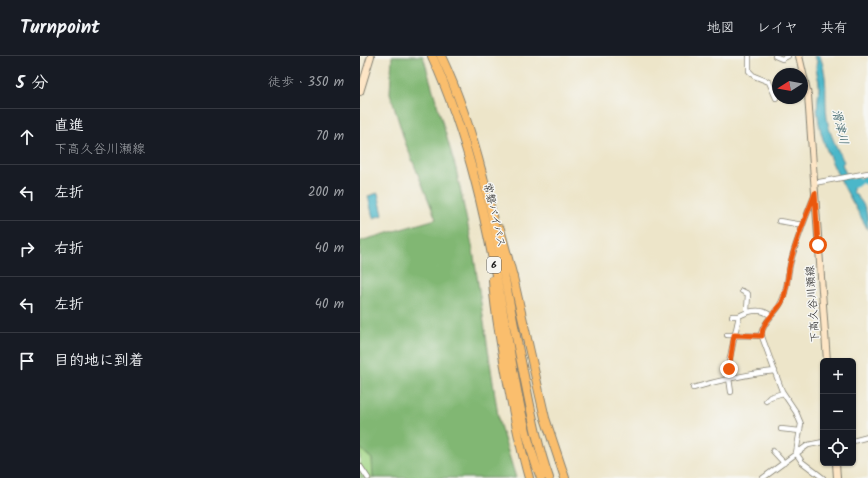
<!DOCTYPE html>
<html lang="ja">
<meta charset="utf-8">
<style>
body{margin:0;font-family:Kalam,"Klee One",sans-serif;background:#20242c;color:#f1f3f6}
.controls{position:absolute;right:12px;bottom:12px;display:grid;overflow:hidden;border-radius:6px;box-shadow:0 1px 3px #0004}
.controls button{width:36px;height:36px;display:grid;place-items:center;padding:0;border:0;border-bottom:1px solid #363941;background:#171b24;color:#f1f3f6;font:20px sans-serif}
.compass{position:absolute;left:412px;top:12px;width:36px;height:36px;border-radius:50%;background:#171b24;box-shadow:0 1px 3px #0004;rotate:259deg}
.stop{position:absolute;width:12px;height:12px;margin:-9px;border:3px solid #ea580c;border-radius:50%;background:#fff}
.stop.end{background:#ea580c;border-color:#fff;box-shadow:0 1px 4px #0008}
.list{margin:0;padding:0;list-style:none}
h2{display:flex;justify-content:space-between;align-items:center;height:52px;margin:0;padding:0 16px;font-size:17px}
h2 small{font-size:13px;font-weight:400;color:#9ea1a6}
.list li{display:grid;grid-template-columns:26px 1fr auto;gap:12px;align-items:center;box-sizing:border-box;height:56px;padding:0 16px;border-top:1px solid #363941}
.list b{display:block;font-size:15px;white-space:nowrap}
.list p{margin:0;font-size:13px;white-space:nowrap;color:#9ea1a6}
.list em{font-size:13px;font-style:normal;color:#9ea1a6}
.icon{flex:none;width:22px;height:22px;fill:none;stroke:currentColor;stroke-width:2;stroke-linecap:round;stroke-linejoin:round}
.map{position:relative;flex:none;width:508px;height:422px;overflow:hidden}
header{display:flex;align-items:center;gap:24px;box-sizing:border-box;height:56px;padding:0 20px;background:#171b24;border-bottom:1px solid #363941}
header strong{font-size:19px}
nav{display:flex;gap:22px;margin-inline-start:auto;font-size:14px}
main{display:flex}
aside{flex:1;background:#171b24}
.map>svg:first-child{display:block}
.green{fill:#a2d686;stroke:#5f7951}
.forest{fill:#81b773;stroke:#4e6a48}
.water{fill:#4cb7c9;stroke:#346a72}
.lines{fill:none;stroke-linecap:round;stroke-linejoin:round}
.river{stroke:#4cb7c9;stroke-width:9}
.street-casing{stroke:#848072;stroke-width:6}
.secondary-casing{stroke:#848072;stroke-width:8}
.highway-casing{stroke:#848072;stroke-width:10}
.street{stroke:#fff;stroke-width:4.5}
.secondary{stroke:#fde5c5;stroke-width:6}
.highway{stroke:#fabe6d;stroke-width:8}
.route{stroke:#ea580c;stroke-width:5}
.labels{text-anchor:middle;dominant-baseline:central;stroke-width:3;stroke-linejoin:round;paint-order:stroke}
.shield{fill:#f6f6f2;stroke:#5d5d5c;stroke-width:1}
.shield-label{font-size:10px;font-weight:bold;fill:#1c1c1c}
.street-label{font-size:11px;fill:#1c1c1c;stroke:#f6f6f2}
.water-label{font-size:12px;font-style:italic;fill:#2f5a61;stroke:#f6f6f2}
</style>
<header>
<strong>Turnpoint</strong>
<nav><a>地図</a><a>レイヤ</a><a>共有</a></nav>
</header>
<main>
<aside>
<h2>5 分<small>徒歩 · 350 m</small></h2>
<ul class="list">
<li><svg class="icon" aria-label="ahead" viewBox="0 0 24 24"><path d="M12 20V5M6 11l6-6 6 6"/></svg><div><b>直進</b><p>下高久谷川瀬線</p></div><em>70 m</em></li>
<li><svg class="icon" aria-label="left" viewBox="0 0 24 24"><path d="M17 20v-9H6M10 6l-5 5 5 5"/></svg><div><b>左折</b></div><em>200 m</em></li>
<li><svg class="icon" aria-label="right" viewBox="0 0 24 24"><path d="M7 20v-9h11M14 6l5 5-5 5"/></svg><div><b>右折</b></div><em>40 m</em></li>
<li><svg class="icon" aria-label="left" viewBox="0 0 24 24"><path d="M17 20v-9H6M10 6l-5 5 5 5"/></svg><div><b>左折</b></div><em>40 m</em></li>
<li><svg class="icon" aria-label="arrive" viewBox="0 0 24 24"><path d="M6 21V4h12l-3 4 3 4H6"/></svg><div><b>目的地に到着</b></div></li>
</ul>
</aside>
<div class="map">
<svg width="508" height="422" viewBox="0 0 508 422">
<rect width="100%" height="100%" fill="#f6f6f2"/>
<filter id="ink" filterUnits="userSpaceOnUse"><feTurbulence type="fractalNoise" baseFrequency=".025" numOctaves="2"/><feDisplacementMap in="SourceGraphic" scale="8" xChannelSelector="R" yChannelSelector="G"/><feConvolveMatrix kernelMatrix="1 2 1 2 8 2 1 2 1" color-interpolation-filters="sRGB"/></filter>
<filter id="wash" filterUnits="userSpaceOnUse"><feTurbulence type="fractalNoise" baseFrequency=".012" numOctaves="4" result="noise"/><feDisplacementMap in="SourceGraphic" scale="16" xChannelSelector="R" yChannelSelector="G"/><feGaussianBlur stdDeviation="0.9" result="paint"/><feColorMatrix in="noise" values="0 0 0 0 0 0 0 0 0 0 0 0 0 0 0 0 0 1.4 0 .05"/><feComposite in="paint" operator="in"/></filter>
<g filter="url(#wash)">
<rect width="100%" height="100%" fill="#ede5c9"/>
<path class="green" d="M 0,392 L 12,403 L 15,422 L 0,422 Z"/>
<path class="forest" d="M 32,0 L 63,0 L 96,113 L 113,194 L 139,366 L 156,422 L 13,422 L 12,403 L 0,392 L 0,185 L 76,163 L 45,86 L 30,37 Z"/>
<path class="water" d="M 454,0 L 460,0 C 469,24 464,39 467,62 C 469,78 477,92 484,106 L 482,108 L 486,118 L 493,125 L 493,136 C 506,149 508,155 508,174 C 490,140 462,98 458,60 C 456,50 459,39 459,29 C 459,21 454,13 457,5 Z
M 18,137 L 23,159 L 13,162 L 8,140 Z"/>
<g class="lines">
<path class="river" d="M 505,124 L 508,123
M 488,129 L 497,125"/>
</g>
</g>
<g filter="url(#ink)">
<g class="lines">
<defs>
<path id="street" d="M 389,0 L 389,15 L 394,20 L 409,26 L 416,42
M 415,0 L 422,3 L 428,0
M 454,127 L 508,117
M 455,138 C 446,160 437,182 431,205 C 427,219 428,234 421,247 C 415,258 404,265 401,278 L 422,335 L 436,356 L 441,368 L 436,397 L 442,406 L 463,422
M 419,165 L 443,169
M 382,235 L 388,238 L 387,255
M 372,260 L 379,260
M 367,279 L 402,280
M 373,320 L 369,313 L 369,306 L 379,260 C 389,255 401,251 411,260
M 369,322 L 371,336
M 333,332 C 360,324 386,318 415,315
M 406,345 L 410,341 L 423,337
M 421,373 L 440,375
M 493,385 L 508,381
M 413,395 L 424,407
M 0,410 L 8,422
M 403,422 L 448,389 L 463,386"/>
<path id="secondary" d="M 439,0 L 448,39 L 467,305
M 0,36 L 11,0
M 476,407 L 477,422"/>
<path id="highway" d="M 72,0 C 110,83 128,173 144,262 C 154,316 161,372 181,422
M 81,0 C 127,98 140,205 162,310 C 170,348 176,386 189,422
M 140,173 L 153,221 L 185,362 L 205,422
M 133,224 C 135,259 142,293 148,327 C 154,359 160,391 169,422"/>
</defs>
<use href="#street" class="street-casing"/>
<use href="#secondary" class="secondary-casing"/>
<use href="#highway" class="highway-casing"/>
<use href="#street" class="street"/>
<use href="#secondary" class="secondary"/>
<use href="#highway" class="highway"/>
</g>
</g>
<g class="lines" filter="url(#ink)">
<path class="route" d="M 369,313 L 374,279 L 402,280 C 401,266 416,258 422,246 C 428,233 427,218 431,204 C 437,181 447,159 455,137 L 458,189"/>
</g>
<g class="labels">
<rect class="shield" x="127" y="201" width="14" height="16" rx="3"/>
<g class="shield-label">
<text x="134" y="209">6</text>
</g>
<g class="street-label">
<text transform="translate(134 159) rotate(77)">常磐バイパス</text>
<text transform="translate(453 248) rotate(-94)">下高久谷川瀬線</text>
</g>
<g class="water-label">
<text transform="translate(480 71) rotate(77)">滑津川</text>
</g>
</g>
</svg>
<div class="controls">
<button>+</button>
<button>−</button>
<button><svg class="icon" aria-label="locate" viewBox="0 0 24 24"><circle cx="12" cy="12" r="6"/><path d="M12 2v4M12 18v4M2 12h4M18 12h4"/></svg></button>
</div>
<svg class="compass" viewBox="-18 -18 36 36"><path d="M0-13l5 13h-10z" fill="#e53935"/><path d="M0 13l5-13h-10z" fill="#9ea1a6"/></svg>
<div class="stop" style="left:458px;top:189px"></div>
<div class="stop end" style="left:369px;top:313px"></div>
</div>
</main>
